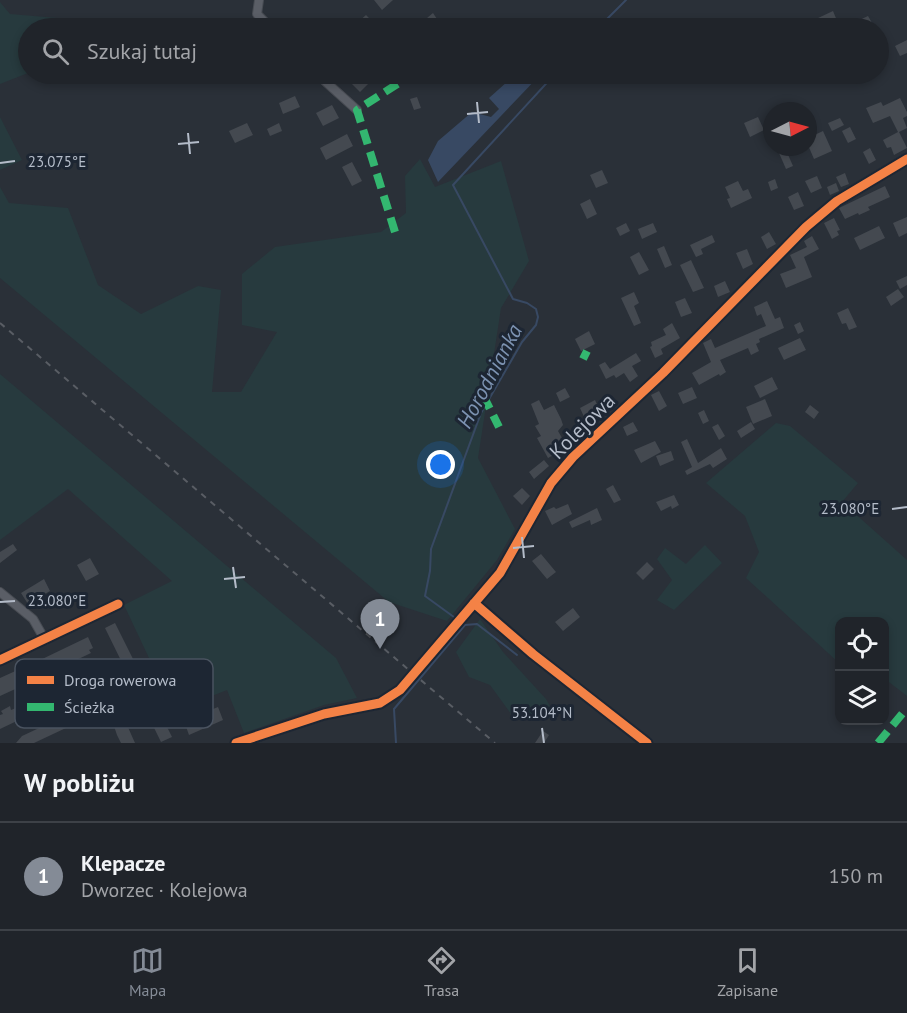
<!DOCTYPE html>
<html lang="pl">
<meta charset="utf-8">
<style>
body{margin:0;font-family:"PT Sans",sans-serif;background:#2d3036;color:#f1f3f6}
.controls{position:absolute;right:18px;bottom:18px;display:grid;overflow:hidden;border-radius:12px;box-shadow:0 3px 9px #0003}
.controls button{width:54px;height:54px;display:grid;place-items:center;padding:0;border:0;border-bottom:2px solid #3d4147;background:#20242a;color:#f1f3f6;font:30px sans-serif}
.compass{position:absolute;left:763px;top:102px;width:54px;height:54px;border-radius:50%;background:#20242a;box-shadow:0 3px 9px #0003;rotate:84deg}
.you{position:absolute;left:441px;top:465px;width:21px;height:21px;margin:-15px;border:4px solid #fff;border-radius:50%;background:#1a73e8;box-shadow:0 0 0 9px #1a73e833}
.badge{display:grid;place-items:center;width:39px;height:39px;border-radius:50%;background:#848b96;color:#fff;font-size:20px;font-weight:700}
.pin{position:absolute;translate:-50% -50px;filter:drop-shadow(0 2px 3px #0008)}
.pin::after{content:'';position:absolute;top:32px;width:21px;height:18px;background:inherit;clip-path:polygon(0 0,100% 0,50% 100%)}
.list{margin:0;padding:0;list-style:none}
h2{display:flex;justify-content:space-between;align-items:center;height:78px;margin:0;padding:0 24px;font-size:26px}
h2 small{font-size:20px;font-weight:400;color:#a2a4a8}
.list li{display:grid;grid-template-columns:39px 1fr auto;gap:18px;align-items:center;box-sizing:border-box;height:108px;padding:0 24px;border-top:2px solid #3d4147}
.list b{display:block;font-size:22px;white-space:nowrap}
.list p{margin:0;font-size:20px;white-space:nowrap;color:#a2a4a8}
.list em{font-size:20px;font-style:normal;color:#a2a4a8}
.icon{flex:none;width:33px;height:33px;fill:none;stroke:currentColor;stroke-width:2;stroke-linecap:round;stroke-linejoin:round}
.map{position:relative;flex:none;width:907px;height:743px;overflow:hidden}
.search{position:absolute;background:#20242a;box-shadow:0 3px 9px #0003;left:18px;right:18px;top:18px;height:66px;display:flex;align-items:center;gap:15px;box-sizing:border-box;padding:0 21px;border-radius:33px;color:#a2a4a8;font-size:22px}
.sheet{height:186px;background:#20242a}
nav{display:flex;justify-content:space-around;align-items:center;box-sizing:border-box;height:84px;border-top:2px solid #3d4147;background:#20242a;font-size:16px;color:#a2a4a8}
nav a{display:grid;justify-items:center;gap:3px}
nav .on{color:#848b96}
.map>svg:first-child{display:block}
.green{fill:#273a3e}
.water{fill:#384963}
.lines{fill:none;stroke-linecap:round;stroke-linejoin:round}
.stream{stroke:#384963;stroke-width:2}
.building{fill:#444950}
.minor-casing{stroke:#484c53;stroke-width:10}
.tertiary-casing{stroke:#484c53;stroke-width:12}
.minor{stroke:#5a5e66;stroke-width:8}
.tertiary{stroke:#5a5e66;stroke-width:9}
.rail{stroke:#595d64;stroke-width:2;stroke-dasharray:6 6;stroke-linecap:butt}
.quiet{stroke:#33b770;stroke-width:8;stroke-dasharray:15 8;stroke-linecap:butt}
.cycleway-casing{stroke:#1d2633;stroke-width:13}
.cycleway{stroke:#f48246;stroke-width:9}
.ticks{fill:none;stroke:#b4bcc9;stroke-width:2}
.labels{text-anchor:middle;dominant-baseline:central;stroke-width:6;stroke-linejoin:round;paint-order:stroke}
.street-label{font-size:21px;fill:#b4bcc9;stroke:#1d2633}
.water-label{font-size:22px;font-style:italic;fill:#7c92b1;stroke:#1d2633}
.key{fill:#1d2633;stroke:#4a5360;stroke-width:1.5}
.key-label{font-size:16px;fill:#b4bcc9}
.ticks-label{font-size:15px;text-anchor:middle;fill:#b4bcc9;stroke:#1d2633;stroke-width:6;stroke-linejoin:round;paint-order:stroke}
</style>
<div class="map">
<svg width="907" height="743" viewBox="0 0 907 743">
<rect width="100%" height="100%" fill="#2a3038"/>
<path class="green" d="M 0,2 L 10,14 L 81,20 L 86,28 L 28,28 L 28,73 L 0,84 Z
M 0,117 L 22,160 L 0,170 Z
M 420,159 L 435,187 L 501,161 L 529,261 L 501,308 L 478,458 L 515,529 L 497,560 L 447,621 L 389,602 L 0,278 L 0,187 L 9,203 L 68,208 L 98,285 L 141,314 L 198,286 L 221,290 L 212,392 L 241,392 L 277,332 L 242,325 L 242,274 L 275,247 L 381,232 L 406,213 L 405,176 Z
M 0,374 L 336,658 L 357,698 L 324,705 L 244,733 L 227,690 L 174,711 L 124,605 L 172,581 L 68,489 L 0,540 Z
M 776,423 L 790,426 L 858,483 L 842,502 L 907,560 L 907,696 L 885,679 L 884,622 L 840,622 L 839,663 L 746,578 L 759,552 L 745,516 L 706,483 Z
M 705,545 L 722,563 L 674,610 L 657,600 L 672,580 L 657,559 L 665,548 L 686,564 Z
M 480,619 L 503,652 L 546,699 L 556,717 L 534,721 L 511,714 L 490,685 L 469,677 L 456,652 Z"/>
<path class="water" d="M 516,74 L 541,74 L 438,182 L 428,160 L 438,141 L 472,112 L 491,117 L 499,109 L 489,98 Z"/>
<g class="lines">
<path class="stream" d="M 598,28 L 626,0
M 458,620 L 425,596 L 430,571 L 431,549 L 481,413 L 522,342 L 536,325 L 538,317 L 536,309 L 527,303 L 513,299 L 453,185 L 555,74
M 465,625 L 477,624 L 517,655
M 396,743 L 394,709 L 465,625 L 462,623"/>
</g>
<path class="building" d="M 374,0 L 393,0 L 382,10 Z
M 833,11 L 838,23 L 826,28 L 820,28 L 816,19 Z
M 433,13 L 439,22 L 433,26 L 427,18 Z
M 366,15 L 372,21 L 363,28 L 360,28 L 356,24 Z
M 868,16 L 875,28 L 858,28 L 855,22 Z
M 907,40 L 907,53 L 900,56 L 895,46 Z
M 248,74 L 276,74 L 252,84 Z
M 342,74 L 360,74 L 369,83 L 360,92 Z
M 295,96 L 300,107 L 283,114 L 279,103 Z
M 417,97 L 421,108 L 414,110 L 410,99 Z
M 900,98 L 907,112 L 907,116 L 903,118 L 907,128 L 899,132 L 907,148 L 894,155 L 891,147 L 887,148 L 883,140 L 898,132 L 890,116 L 873,123 L 866,108 L 881,102 L 883,106 Z
M 332,105 L 339,118 L 323,126 L 316,113 Z
M 758,117 L 764,130 L 750,137 L 744,123 Z
M 840,118 L 844,125 L 832,131 L 828,123 Z
M 247,123 L 253,135 L 235,143 L 229,131 Z
M 279,123 L 282,131 L 270,136 L 267,129 Z
M 850,127 L 856,139 L 848,143 L 842,131 Z
M 823,131 L 832,151 L 814,159 L 808,145 L 808,138 Z
M 347,134 L 353,146 L 326,160 L 320,148 Z
M 870,148 L 876,160 L 869,164 L 863,152 Z
M 786,150 L 793,166 L 786,169 L 779,153 Z
M 352,162 L 362,181 L 352,186 L 342,167 Z
M 602,170 L 608,183 L 596,188 L 590,175 Z
M 845,173 L 849,184 L 841,187 L 836,177 Z
M 817,176 L 822,188 L 811,193 L 805,181 Z
M 775,179 L 778,188 L 771,191 L 768,182 Z
M 738,181 L 743,191 L 748,189 L 752,198 L 731,208 L 727,199 L 730,198 L 725,187 Z
M 836,183 L 839,191 L 830,195 L 827,187 Z
M 885,186 L 890,197 L 868,207 L 870,210 L 859,215 L 858,213 L 845,219 L 839,208 Z
M 798,192 L 804,206 L 794,210 L 788,197 Z
M 590,199 L 597,214 L 587,219 L 580,204 Z
M 907,217 L 907,233 L 899,237 L 893,223 Z
M 834,218 L 840,230 L 837,231 L 839,235 L 832,239 L 824,223 Z
M 626,223 L 630,231 L 620,236 L 616,228 Z
M 653,223 L 657,232 L 642,239 L 638,229 Z
M 879,226 L 885,238 L 860,250 L 854,238 Z
M 769,232 L 776,244 L 767,249 L 761,237 Z
M 712,235 L 715,242 L 701,249 L 703,254 L 696,257 L 690,245 Z
M 812,236 L 819,249 L 804,257 L 812,277 L 786,288 L 780,274 L 796,268 L 790,255 L 807,247 L 804,241 Z
M 664,246 L 672,265 L 665,268 L 657,249 Z
M 747,249 L 753,264 L 743,269 L 736,253 Z
M 639,252 L 649,270 L 639,275 L 630,257 Z
M 691,260 L 704,288 L 693,292 L 680,265 Z
M 907,276 L 907,285 L 900,289 L 896,281 Z
M 725,281 L 730,292 L 718,297 L 714,286 Z
M 898,289 L 904,297 L 891,306 L 886,297 Z
M 634,292 L 639,303 L 634,306 L 641,323 L 634,326 L 621,298 Z
M 685,298 L 692,313 L 681,317 L 675,302 Z
M 767,301 L 775,319 L 780,317 L 784,328 L 759,339 L 760,342 L 756,344 L 759,351 L 751,355 L 748,348 L 720,360 L 726,372 L 720,376 L 719,374 L 699,385 L 692,373 L 711,362 L 703,343 L 711,339 L 715,348 L 766,326 L 761,314 L 757,316 L 754,307 Z
M 848,308 L 857,327 L 849,330 L 846,323 L 842,324 L 837,313 Z
M 800,322 L 804,331 L 798,334 L 794,325 Z
M 672,323 L 680,338 L 661,349 L 663,354 L 655,358 L 650,347 L 652,346 L 651,342 L 666,335 L 663,329 Z
M 589,331 L 595,344 L 581,351 L 575,339 Z
M 800,338 L 806,350 L 784,360 L 778,348 Z
M 636,353 L 641,361 L 632,366 L 638,376 L 630,382 L 624,373 L 616,378 L 614,375 L 606,379 L 599,365 L 605,362 L 610,369 Z
M 772,377 L 778,389 L 760,398 L 754,386 Z
M 692,387 L 697,398 L 683,404 L 678,393 Z
M 565,388 L 570,397 L 560,402 L 556,393 Z
M 659,391 L 667,406 L 659,411 L 651,395 Z
M 765,399 L 772,416 L 753,424 L 746,407 Z
M 539,400 L 544,410 L 554,405 L 561,419 L 563,425 L 558,431 L 569,450 L 563,453 L 561,451 L 548,458 L 537,438 L 541,436 L 535,426 L 539,424 L 531,404 Z
M 595,400 L 600,411 L 585,419 L 580,408 Z
M 810,405 L 819,412 L 814,419 L 805,412 Z
M 704,410 L 709,421 L 703,424 L 698,413 Z
M 633,422 L 638,431 L 627,436 L 623,427 Z
M 751,422 L 755,429 L 741,438 L 737,431 Z
M 718,424 L 725,436 L 719,440 L 712,427 Z
M 687,439 L 698,463 L 721,448 L 727,459 L 713,468 L 710,464 L 687,475 L 685,471 L 692,467 L 681,442 Z
M 655,441 L 661,452 L 641,463 L 634,450 Z
M 671,451 L 674,460 L 660,466 L 656,456 Z
M 544,460 L 549,466 L 534,479 L 529,472 Z
M 613,485 L 621,500 L 614,503 L 606,489 Z
M 522,488 L 530,496 L 522,505 L 513,496 Z
M 674,495 L 679,505 L 672,509 L 671,506 L 661,511 L 656,502 Z
M 568,504 L 572,514 L 552,525 L 545,511 L 554,507 L 556,509 Z
M 597,508 L 602,520 L 591,525 L 590,520 L 572,528 L 569,522 Z
M 13,544 L 17,550 L 0,563 L 0,552 Z
M 541,554 L 556,572 L 547,579 L 532,561 Z
M 90,558 L 99,574 L 86,581 L 77,565 Z
M 647,562 L 654,569 L 643,580 L 636,573 Z
M 44,579 L 50,591 L 28,604 L 21,593 Z
M 573,608 L 580,617 L 563,631 L 555,622 Z
M 115,623 L 172,737 L 161,742 L 105,628 Z
M 88,637 L 93,648 L 89,650 L 91,653 L 47,674 L 45,670 L 41,672 L 36,662 Z
M 22,668 L 27,679 L 22,681 L 24,685 L 0,696 L 0,678 Z
M 114,693 L 119,703 L 34,743 L 16,743 L 22,736 Z
M 10,706 L 11,710 L 16,708 L 21,719 L 0,729 L 0,715 L 3,714 L 1,711 Z
M 218,707 L 223,720 L 189,735 L 184,721 Z
M 124,721 L 127,725 L 135,743 L 121,743 L 117,735 L 114,726 Z
M 543,731 L 549,735 L 544,743 L 535,743 Z"/>
<g class="lines">
<defs>
<path id="minor" d="M 259,0 L 257,14 L 271,28
M 317,74 L 357,110
M 0,592 L 33,619 L 45,640
M 474,603 L 533,654 L 647,743
M 0,660 L 118,604"/>
<path id="tertiary" d="M 236,743 L 324,714 L 380,703 L 400,690 L 500,573 L 551,483 L 573,457 L 663,373 L 806,227 L 837,201 L 907,159"/>
</defs>
<use href="#minor" class="minor-casing"/>
<use href="#tertiary" class="tertiary-casing"/>
<use href="#minor" class="minor"/>
<use href="#tertiary" class="tertiary"/>
<path class="rail" d="M 0,323 L 495,743"/>
<path class="quiet" d="M 395,232 L 357,110 L 402,81
M 583,359 L 587,351
M 483,395 L 499,427
M 878,743 L 907,708"/>
<defs>
<path id="cycleway" d="M 474,603 L 533,654 L 647,743
M 0,660 L 118,604
M 236,743 L 324,714 L 380,703 L 400,690 L 500,573 L 551,483 L 573,457 L 663,373 L 806,227 L 837,201 L 907,159"/>
</defs>
<use href="#cycleway" class="cycleway-casing"/>
<use href="#cycleway" class="cycleway"/>
</g>
<path class="ticks" d="M 477,102 L 479,123M 467,114 L 488,112M 188,133 L 190,154M 178,144 L 199,142M 0,163 L 15,161M 892,509 L 907,507M 522,537 L 524,558M 513,548 L 534,546M 233,567 L 236,588M 224,579 L 245,577M 0,602 L 15,601M 542,728 L 544,743"/>
<g class="labels">
<g class="street-label">
<text transform="translate(582 426) rotate(-45)">Kolejowa</text>
</g>
<g class="water-label">
<text transform="translate(489 376) rotate(-62)">Horodnianka</text>
</g>
</g>
<rect x="15" y="659" width="198" height="69" rx="9" class="key"/>
<rect x="27" y="676" width="27" height="8" fill="#f48246"/>
<rect x="27" y="703" width="27" height="8" fill="#33b770"/>
<g class="key-label">
<text x="64" y="686">Droga rowerowa</text>
<text x="64" y="713">Ścieżka</text>
</g>
<g class="ticks-label">
<text x="57" y="167">23.075°E</text>
<text x="850" y="514">23.080°E</text>
<text x="57" y="606">23.080°E</text>
<text x="542" y="718">53.104°N</text>
</g>
</svg>
<div class="controls">
<button><svg class="icon" aria-label="locate" viewBox="0 0 24 24"><circle cx="12" cy="12" r="6"/><path d="M12 2v4M12 18v4M2 12h4M18 12h4"/></svg></button>
<button><svg class="icon" aria-label="layers" viewBox="0 0 24 24"><path d="M12 4l9 5-9 5-9-5zM3 14l9 5 9-5"/></svg></button>
</div>
<svg class="compass" viewBox="-18 -18 36 36"><path d="M0-13l5 13h-10z" fill="#e53935"/><path d="M0 13l5-13h-10z" fill="#a2a4a8"/></svg>
<div class="you"></div>
<div class="pin badge" style="left:380px;top:649px">1</div>
<div class="search"><svg class="icon" aria-label="search" viewBox="0 0 24 24"><circle cx="10" cy="10" r="6"/><path d="M15 15l6 6"/></svg>Szukaj tutaj</div>
</div>
<section class="sheet">
<h2>W pobliżu<small></small></h2>
<ul class="list">
<li><span class="badge">1</span><div><b>Klepacze</b><p>Dworzec · Kolejowa</p></div><em>150 m</em></li>
</ul>
</section>
<nav>
<a class="on"><svg class="icon" aria-label="map" viewBox="0 0 24 24"><path d="M3 6l6-2 6 2 6-2v14l-6 2-6-2-6 2zM9 4v14M15 6v14"/></svg>Mapa</a>
<a><svg class="icon" aria-label="directions" viewBox="0 0 24 24"><path d="M12 3l9 9-9 9-9-9zM9 14v-3h6M13 9l2 2-2 2"/></svg>Trasa</a>
<a><svg class="icon" aria-label="saved" viewBox="0 0 24 24"><path d="M7 4h10v16l-5-4-5 4z"/></svg>Zapisane</a>
</nav>
